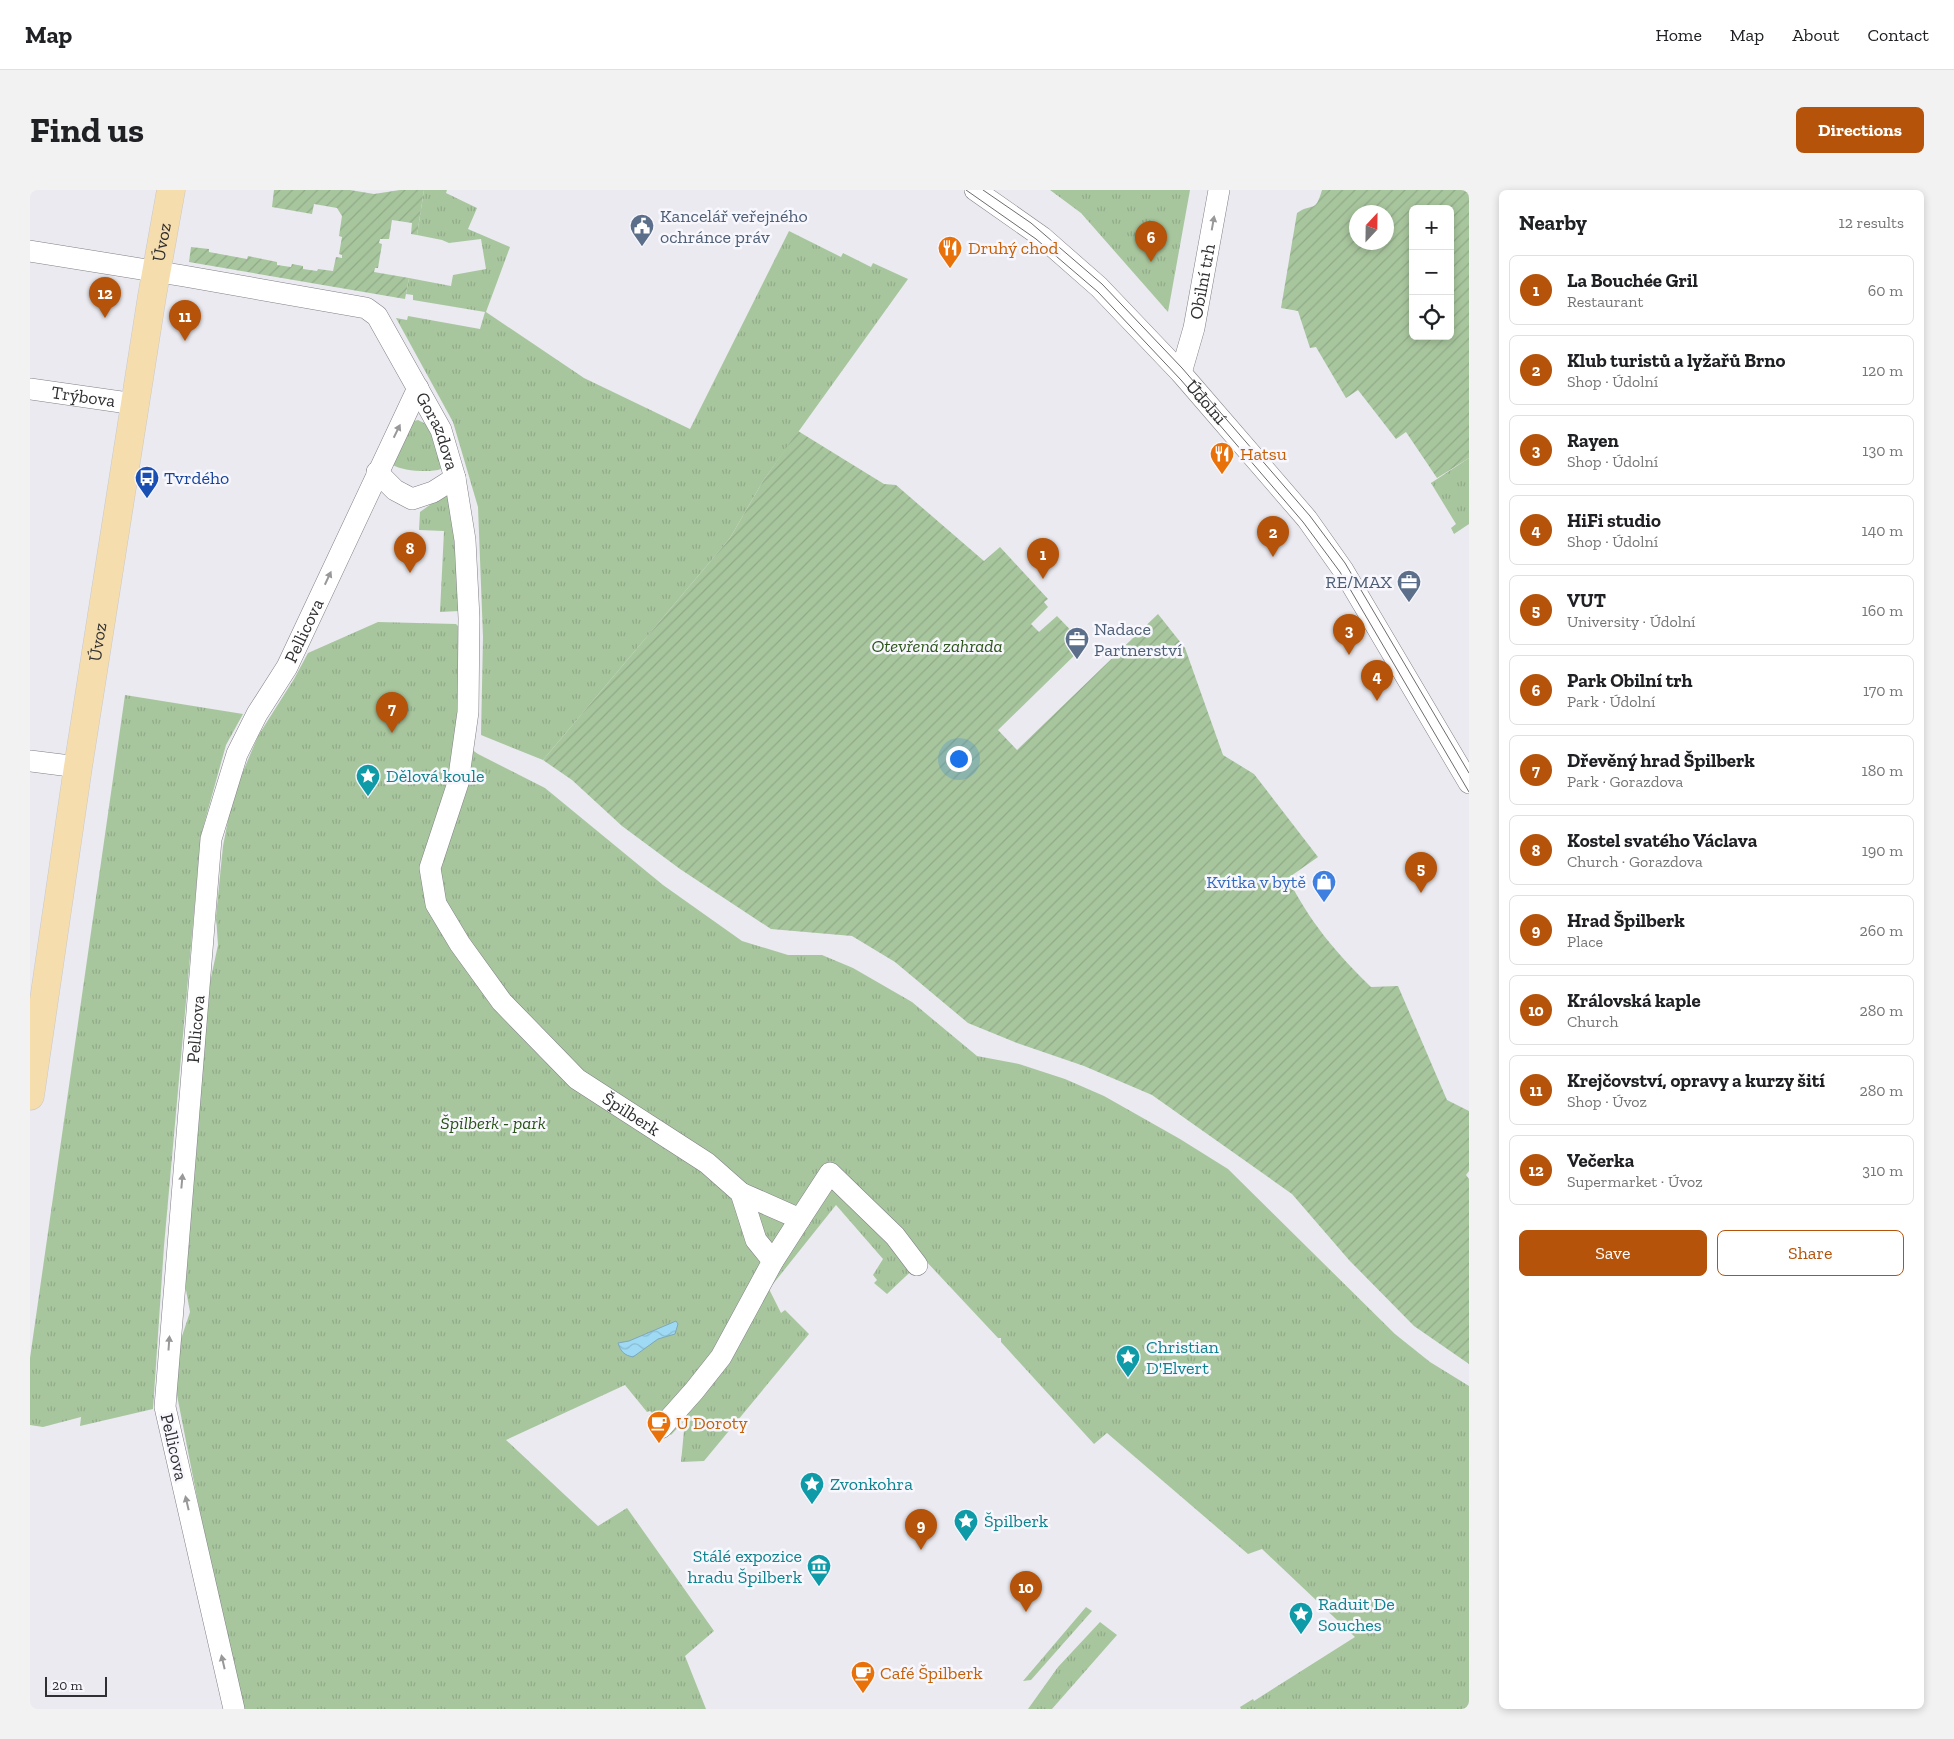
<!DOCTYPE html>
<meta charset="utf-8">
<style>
body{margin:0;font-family:"Zilla Slab",serif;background:#f2f2f2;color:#202124}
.controls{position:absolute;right:15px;top:15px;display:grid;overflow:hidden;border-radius:8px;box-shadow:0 2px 8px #0003}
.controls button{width:45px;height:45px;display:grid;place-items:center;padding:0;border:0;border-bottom:1px solid #e0e0e0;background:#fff;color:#202124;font:25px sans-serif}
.compass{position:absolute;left:1319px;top:15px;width:45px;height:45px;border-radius:50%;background:#fff;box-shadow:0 2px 8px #0003;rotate:22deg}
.scale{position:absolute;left:15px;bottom:12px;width:62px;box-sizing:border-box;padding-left:5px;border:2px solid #303032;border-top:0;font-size:14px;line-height:18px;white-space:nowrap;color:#303032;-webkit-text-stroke:4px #f7f7fd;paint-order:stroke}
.you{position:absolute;left:928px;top:568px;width:18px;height:18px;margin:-12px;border:4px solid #fff;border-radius:50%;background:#1a73e8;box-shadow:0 0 0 8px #1a73e833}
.badge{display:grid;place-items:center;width:32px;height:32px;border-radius:50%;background:#b45309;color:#fff;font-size:16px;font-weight:700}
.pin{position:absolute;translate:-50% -41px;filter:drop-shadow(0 1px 2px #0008)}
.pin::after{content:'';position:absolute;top:26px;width:18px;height:15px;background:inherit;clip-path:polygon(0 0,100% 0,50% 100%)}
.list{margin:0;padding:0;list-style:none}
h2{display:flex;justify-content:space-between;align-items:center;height:65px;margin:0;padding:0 20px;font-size:21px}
h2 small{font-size:16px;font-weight:400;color:#757577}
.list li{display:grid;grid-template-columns:32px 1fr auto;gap:15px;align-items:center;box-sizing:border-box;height:70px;margin:0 10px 10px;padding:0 10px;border:1px solid #e0e0e0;border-radius:8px}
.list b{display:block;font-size:19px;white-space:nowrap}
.list p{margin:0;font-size:16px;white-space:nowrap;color:#757577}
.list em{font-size:16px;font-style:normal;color:#757577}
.actions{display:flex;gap:10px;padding:15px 20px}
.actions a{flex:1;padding:11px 0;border:1px solid #b45309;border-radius:8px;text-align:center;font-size:18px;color:#b45309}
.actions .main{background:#b45309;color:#fff}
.icon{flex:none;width:28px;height:28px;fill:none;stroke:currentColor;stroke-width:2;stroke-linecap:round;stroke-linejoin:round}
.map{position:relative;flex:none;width:1439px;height:1519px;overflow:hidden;border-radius:8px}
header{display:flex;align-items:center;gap:30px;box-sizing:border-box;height:70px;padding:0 25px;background:#fff;border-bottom:1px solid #e0e0e0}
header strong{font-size:24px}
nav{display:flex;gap:28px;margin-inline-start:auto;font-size:18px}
.intro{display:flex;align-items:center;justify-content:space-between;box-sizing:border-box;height:120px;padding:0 30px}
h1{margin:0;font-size:35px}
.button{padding:12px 22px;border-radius:8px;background:#b45309;color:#fff;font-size:18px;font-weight:700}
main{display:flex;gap:30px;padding:0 30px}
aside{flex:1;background:#fff;border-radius:8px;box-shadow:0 2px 8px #0003}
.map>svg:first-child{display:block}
.grass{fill:url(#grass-tufts)}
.garden{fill:url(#garden-furrows);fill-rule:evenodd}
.water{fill:url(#water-waves);stroke:#7ea7ba}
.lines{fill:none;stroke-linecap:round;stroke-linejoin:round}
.minor-casing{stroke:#818186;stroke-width:22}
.major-casing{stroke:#c9c9ca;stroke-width:29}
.minor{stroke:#fff;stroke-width:21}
.major{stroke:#f5ddad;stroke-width:28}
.tram{stroke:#6c6c6f;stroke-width:1}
.oneway{fill:#989898}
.labels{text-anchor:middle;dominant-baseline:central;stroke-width:5;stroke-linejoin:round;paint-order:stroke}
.service-label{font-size:18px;fill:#4e5e75;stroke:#f7f7fd;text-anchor:start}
.street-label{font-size:18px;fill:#303032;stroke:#f7f7fd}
.food-label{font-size:18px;fill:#c56008;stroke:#f7f7fd;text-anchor:start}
.transit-label{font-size:18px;fill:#164399;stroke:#f7f7fd;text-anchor:start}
.park-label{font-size:18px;font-style:italic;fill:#2a5318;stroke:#f7f7fd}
.culture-label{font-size:18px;fill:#0d838f;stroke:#f7f7fd;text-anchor:start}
.shop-label{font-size:18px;fill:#366cbe;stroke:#f7f7fd;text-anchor:end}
</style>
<header>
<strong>Map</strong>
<nav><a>Home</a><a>Map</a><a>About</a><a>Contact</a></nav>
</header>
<div class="intro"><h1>Find us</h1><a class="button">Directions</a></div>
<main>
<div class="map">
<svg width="1439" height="1519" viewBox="0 0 1439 1519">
<defs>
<pattern id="grass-tufts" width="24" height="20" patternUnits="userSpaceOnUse" patternTransform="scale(1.25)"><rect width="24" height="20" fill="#a8c69e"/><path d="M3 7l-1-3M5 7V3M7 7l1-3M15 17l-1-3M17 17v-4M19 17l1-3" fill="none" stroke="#91aa89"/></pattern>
<pattern id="garden-furrows" width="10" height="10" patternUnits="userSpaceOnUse" patternTransform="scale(1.25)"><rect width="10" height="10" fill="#a8c69e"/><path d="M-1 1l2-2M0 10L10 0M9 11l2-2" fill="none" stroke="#91aa89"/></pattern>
<pattern id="water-waves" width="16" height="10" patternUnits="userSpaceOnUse" patternTransform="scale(1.25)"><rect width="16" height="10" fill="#9fdaf4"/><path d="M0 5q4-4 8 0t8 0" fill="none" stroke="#89bbd2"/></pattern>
</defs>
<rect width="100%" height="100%" fill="#eaeaf0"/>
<path class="grass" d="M 394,0 L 417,0 L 416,3 L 447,18 L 438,39 L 480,57 L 456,122 L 554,188 L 660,239 L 759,41 L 811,67 L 813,63 L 841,77 L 843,73 L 878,89 L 733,291 L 700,348 L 513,570 L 451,545 L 453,447 L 448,317 L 423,232 L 366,128 L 377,130 L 378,126 L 450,139 L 455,122 L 383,110 L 383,105 L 376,104 L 379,88 L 421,96 L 423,85 L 456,79 L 451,49 L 419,53 L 412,50 L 387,45 Z
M 1020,0 L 1160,0 L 1138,122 L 1051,23 Z
M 388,230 L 398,235 L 411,274 L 411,279 C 401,283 371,281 363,275 L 384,231 Z
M 1439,268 L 1439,334 L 1424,344 L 1421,338 L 1426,334 L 1401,293 Z
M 415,304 L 418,304 L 425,341 L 429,421 L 410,422 L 414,341 L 389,340 L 390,322 Z
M 348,432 L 426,434 L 432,440 L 427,549 L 448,564 L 515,598 L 633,695 L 712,751 L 758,765 L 792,765 L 823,778 L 882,812 L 947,866 L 989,874 L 1035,889 L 1074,906 L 1150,949 L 1198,979 L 1365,1144 L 1400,1172 L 1439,1196 L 1439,1519 L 1211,1519 L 1210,1517 L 1223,1509 L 1224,1511 L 1325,1447 L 1232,1359 L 1218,1364 L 1077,1243 L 1064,1254 L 971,1152 L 971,1148 L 968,1148 L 894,1069 L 857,1104 L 844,1093 L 847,1090 L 843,1085 L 853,1069 L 806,1015 L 739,1099 L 751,1123 L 755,1120 L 779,1144 L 674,1271 L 651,1272 L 655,1230 L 641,1245 L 622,1231 L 623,1228 L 619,1225 L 622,1223 L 620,1221 L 617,1222 L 595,1195 L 476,1250 L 568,1336 L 597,1318 L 684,1441 L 655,1466 L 676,1519 L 214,1519 L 172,1333 L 145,1195 L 147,1161 L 160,1122 L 154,1089 L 180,792 L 188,755 L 186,726 L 193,656 L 199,625 L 209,591 L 228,546 L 264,489 L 278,463 Z
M 95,505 L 213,524 L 196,555 L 171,645 L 134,1056 L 123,1219 L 50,1236 L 51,1227 L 13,1237 L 0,1235 L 0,1168 Z
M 1056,1417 L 1062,1421 L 1001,1490 L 993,1491 Z
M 1070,1432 L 1087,1445 L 1022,1519 L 998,1519 L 1028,1477 Z"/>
<path class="garden" d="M 244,0 L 320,0 L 344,4 L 370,0 L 394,0 L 387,45 L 381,44 L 382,33 L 362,30 L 359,49 L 350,49 L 349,53 L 352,54 L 348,78 L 345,78 L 344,82 L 379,88 L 375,109 L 159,72 L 161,57 L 179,59 L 179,62 L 217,69 L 218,66 L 247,72 L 247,75 L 261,77 L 262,74 L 273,76 L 273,79 L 287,81 L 288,79 L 303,81 L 306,67 L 312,68 L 312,65 L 309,64 L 312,47 L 309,46 L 312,26 L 307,18 L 284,14 L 282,24 L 242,17 Z
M 1292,0 L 1439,0 L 1439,268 L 1407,288 L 1376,242 L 1366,249 L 1328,200 L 1316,208 L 1286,157 L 1280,158 L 1268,121 L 1251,118 L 1267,23 C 1283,12 1285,24 1292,0 ZM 1383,19 L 1420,19 L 1420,146 L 1383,146 ZM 1356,22 L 1356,52 L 1326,52 L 1326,22 Z
M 768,241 L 854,294 L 866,295 L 954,371 L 970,357 L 1018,409 L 1014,412 L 1018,417 L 1001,434 L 1009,442 L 1027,426 L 1055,455 L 968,540 L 987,560 L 1128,424 L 1155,458 L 1193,565 L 1224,584 L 1288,667 L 1258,688 C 1278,730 1307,764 1341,797 L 1368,796 L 1417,910 L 1439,921 L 1439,981 L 1436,985 L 1439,989 L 1439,1174 L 1384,1136 L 1319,1070 L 1262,1004 L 1122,905 L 1054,876 L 987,853 L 938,833 L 865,772 L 822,746 L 741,739 L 650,679 L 592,636 L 542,590 L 513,570 L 700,348 L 733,291 Z"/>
<path class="water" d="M 646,1131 L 648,1134 L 645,1144 L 628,1149 L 603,1167 C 594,1165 591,1162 588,1153 L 599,1151 Z"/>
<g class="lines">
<defs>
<g id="minor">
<path id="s1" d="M 945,0 L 1012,47 L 1069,97 L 1151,183 L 1277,329 L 1313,380 L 1439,593"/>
<path id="s2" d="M 0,61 L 154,86 L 336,118 L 347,126 L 411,240 L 425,288 L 435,350 L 439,428 L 438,522 L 428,593 L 400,678 L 406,714 L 430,754 L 472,812 L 547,889 L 677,973 L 711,1003 L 726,1050 L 743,1071"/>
<path id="s3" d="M 1151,183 L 1164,138 L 1189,0"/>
<path id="s4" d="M 0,199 L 105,214"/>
<path d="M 347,282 L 365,300 L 382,309 L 403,302 L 425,288"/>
<path d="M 0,571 L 48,577"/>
<path d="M 711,1003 L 770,1029 L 800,983 L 865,1046 L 887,1075"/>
<path d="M 631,1238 L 664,1201 L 691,1167 L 743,1071 L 770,1029"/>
<path id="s5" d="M 204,1519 L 135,1217 L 181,649 L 207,564 L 227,524 L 257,477 L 388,198"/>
</g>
<g id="major">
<path id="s6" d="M 0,906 L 48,577 L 122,106 L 141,0"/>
</g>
</defs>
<use href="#minor" class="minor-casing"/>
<use href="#major" class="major-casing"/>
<use href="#minor" class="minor"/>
<use href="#major" class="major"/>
<path class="tram" d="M 936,0 L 1006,49 L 1068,102 L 1151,190 L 1273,332 L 1310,382 L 1439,602
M 953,0 L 1001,33 L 1072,94 L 1152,178 L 1280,326 L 1315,373 L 1439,583"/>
</g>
<defs><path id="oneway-solid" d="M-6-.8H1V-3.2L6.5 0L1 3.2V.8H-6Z" transform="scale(1.25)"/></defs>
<g class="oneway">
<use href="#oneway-solid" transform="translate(1183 33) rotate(-80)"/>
<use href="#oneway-solid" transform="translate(367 241) rotate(-64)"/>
<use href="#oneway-solid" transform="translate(298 388) rotate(-65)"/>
<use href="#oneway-solid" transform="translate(152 991) rotate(-85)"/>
<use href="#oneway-solid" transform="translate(139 1153) rotate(-86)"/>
<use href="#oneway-solid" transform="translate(157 1313) rotate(-103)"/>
<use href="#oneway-solid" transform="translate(193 1472) rotate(-103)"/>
</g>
<defs>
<symbol id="civic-pin" viewBox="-11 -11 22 30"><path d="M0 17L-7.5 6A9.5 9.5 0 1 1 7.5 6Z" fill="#5c6f8a" stroke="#f7f7fd"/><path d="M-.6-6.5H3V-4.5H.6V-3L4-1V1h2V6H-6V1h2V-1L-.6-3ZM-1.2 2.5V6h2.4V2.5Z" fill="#fff"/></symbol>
<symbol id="restaurant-pin" viewBox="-11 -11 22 30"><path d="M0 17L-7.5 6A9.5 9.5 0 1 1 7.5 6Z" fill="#e8710a" stroke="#f7f7fd"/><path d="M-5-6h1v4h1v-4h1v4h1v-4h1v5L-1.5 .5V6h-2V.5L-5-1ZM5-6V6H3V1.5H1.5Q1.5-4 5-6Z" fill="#fff"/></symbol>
<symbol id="bus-pin" viewBox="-11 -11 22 30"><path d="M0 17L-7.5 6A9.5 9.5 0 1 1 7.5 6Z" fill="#1a4fb4" stroke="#f7f7fd"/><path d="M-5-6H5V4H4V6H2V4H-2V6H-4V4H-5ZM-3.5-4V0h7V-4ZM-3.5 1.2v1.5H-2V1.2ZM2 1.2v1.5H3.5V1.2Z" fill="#fff"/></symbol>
<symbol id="office-pin" viewBox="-11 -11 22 30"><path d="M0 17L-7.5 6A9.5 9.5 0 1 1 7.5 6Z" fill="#5c6f8a" stroke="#f7f7fd"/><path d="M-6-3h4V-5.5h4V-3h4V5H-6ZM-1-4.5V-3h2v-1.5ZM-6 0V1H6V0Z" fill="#fff"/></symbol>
<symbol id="sight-pin" viewBox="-11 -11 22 30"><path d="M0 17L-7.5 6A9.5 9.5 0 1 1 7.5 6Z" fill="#0f9aa8" stroke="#f7f7fd"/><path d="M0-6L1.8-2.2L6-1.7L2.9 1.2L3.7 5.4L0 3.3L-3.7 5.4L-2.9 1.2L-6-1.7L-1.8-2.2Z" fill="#fff"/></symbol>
<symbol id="shop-pin" viewBox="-11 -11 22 30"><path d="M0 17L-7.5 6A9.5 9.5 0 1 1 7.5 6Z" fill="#3f7fe0" stroke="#f7f7fd"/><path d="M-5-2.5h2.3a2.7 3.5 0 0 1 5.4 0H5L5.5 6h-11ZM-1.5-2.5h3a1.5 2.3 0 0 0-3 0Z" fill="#fff"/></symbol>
<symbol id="cafe-pin" viewBox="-11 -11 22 30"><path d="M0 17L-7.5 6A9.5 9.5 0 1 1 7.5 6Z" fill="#e8710a" stroke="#f7f7fd"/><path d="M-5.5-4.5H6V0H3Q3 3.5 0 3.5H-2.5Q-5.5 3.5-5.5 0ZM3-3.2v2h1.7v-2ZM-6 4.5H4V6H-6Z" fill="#fff"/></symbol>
<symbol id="museum-pin" viewBox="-11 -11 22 30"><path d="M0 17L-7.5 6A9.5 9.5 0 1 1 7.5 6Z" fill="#0f9aa8" stroke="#f7f7fd"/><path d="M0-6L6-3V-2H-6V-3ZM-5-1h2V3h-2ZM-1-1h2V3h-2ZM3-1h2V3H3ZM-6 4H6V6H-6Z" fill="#fff"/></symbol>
</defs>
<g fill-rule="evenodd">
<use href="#civic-pin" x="598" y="22" width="28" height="38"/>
<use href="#restaurant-pin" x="906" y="44" width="28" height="38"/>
<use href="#restaurant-pin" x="1178" y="250" width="28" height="38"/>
<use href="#bus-pin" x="103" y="274" width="28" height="38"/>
<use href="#office-pin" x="1365" y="378" width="28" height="38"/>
<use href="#office-pin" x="1033" y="435" width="28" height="38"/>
<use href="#sight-pin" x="324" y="572" width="28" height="38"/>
<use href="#shop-pin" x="1280" y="678" width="28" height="38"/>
<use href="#sight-pin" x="1084" y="1153" width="28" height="38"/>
<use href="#cafe-pin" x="615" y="1219" width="28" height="38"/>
<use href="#sight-pin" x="768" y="1280" width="28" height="38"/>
<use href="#sight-pin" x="922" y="1317" width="28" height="38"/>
<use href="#museum-pin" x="775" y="1362" width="28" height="38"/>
<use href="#sight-pin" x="1257" y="1410" width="28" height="38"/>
<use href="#cafe-pin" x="819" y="1469" width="28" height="38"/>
</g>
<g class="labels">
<g class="service-label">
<text x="630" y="26">Kancelář veřejného<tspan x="630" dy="21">ochránce práv</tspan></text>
<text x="1362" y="392" text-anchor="end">RE/MAX</text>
<text x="1064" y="439">Nadace<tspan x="1064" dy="21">Partnerství</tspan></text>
</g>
<g class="street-label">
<text stroke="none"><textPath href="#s6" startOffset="864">Úvoz</textPath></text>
<text stroke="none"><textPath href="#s3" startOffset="94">Obilní trh</textPath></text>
<text stroke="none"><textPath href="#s4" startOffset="54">Trýbova</textPath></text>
<text stroke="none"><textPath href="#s1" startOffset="315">Údolní</textPath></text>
<text stroke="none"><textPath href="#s2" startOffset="485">Gorazdova</textPath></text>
<text stroke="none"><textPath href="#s5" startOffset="1109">Pellicova</textPath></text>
<text stroke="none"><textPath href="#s6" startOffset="459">Úvoz</textPath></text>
<text stroke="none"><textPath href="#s5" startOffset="689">Pellicova</textPath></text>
<text stroke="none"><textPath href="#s2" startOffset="1258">Špilberk</textPath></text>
<text transform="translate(144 1257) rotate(77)">Pellicova</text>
</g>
<g class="food-label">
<text x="938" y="58">Druhý chod</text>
<text x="1210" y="264">Hatsu</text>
<text x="646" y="1233">U Doroty</text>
<text x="850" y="1483">Café Špilberk</text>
</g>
<g class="transit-label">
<text x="134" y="288">Tvrdého</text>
</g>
<g class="park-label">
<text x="907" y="456">Otevřená zahrada</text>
<text x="463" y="933">Špilberk - park</text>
</g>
<g class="culture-label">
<text x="356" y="586">Dělová koule</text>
<text x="1116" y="1157">Christian<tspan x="1116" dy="21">D'Elvert</tspan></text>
<text x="800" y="1294">Zvonkohra</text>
<text x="954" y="1331">Špilberk</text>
<text x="772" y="1366" text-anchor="end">Stálé expozice<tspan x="772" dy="21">hradu Špilberk</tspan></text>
<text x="1288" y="1414">Raduit De<tspan x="1288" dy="21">Souches</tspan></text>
</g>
<g class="shop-label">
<text x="1276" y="692">Kvítka v bytě</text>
</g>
</g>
</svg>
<div class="controls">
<button>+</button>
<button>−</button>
<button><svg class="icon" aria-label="locate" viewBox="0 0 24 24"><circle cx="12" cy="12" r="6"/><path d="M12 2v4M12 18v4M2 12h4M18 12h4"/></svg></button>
</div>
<svg class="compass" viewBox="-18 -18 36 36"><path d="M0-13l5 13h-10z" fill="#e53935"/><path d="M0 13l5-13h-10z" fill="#757577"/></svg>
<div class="scale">20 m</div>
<div class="you"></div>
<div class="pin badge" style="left:1013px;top:389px">1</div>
<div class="pin badge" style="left:1243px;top:367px">2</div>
<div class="pin badge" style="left:1319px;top:465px">3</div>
<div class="pin badge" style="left:1347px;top:511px">4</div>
<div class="pin badge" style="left:1391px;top:703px">5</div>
<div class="pin badge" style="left:1121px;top:72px">6</div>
<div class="pin badge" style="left:362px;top:543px">7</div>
<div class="pin badge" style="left:380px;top:383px">8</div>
<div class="pin badge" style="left:891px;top:1360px">9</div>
<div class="pin badge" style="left:996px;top:1422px">10</div>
<div class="pin badge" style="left:155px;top:151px">11</div>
<div class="pin badge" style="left:75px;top:128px">12</div>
</div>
<aside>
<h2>Nearby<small>12 results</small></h2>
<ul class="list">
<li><span class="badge">1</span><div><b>La Bouchée Gril</b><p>Restaurant</p></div><em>60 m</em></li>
<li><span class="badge">2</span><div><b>Klub turistů a lyžařů Brno</b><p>Shop · Údolní</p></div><em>120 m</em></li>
<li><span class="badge">3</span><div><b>Rayen</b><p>Shop · Údolní</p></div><em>130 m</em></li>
<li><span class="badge">4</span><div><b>HiFi studio</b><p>Shop · Údolní</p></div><em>140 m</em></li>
<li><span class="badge">5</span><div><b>VUT</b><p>University · Údolní</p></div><em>160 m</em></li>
<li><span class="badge">6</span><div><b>Park Obilní trh</b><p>Park · Údolní</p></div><em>170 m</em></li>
<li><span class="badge">7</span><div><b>Dřevěný hrad Špilberk</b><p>Park · Gorazdova</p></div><em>180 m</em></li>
<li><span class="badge">8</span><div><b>Kostel svatého Václava</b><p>Church · Gorazdova</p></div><em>190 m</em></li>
<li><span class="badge">9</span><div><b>Hrad Špilberk</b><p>Place</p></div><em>260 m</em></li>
<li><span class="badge">10</span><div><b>Královská kaple</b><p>Church</p></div><em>280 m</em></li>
<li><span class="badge">11</span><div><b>Krejčovství‚ opravy a kurzy šití</b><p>Shop · Úvoz</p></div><em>280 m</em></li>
<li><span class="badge">12</span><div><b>Večerka</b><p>Supermarket · Úvoz</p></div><em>310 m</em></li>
</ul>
<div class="actions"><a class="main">Save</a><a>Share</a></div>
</aside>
</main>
